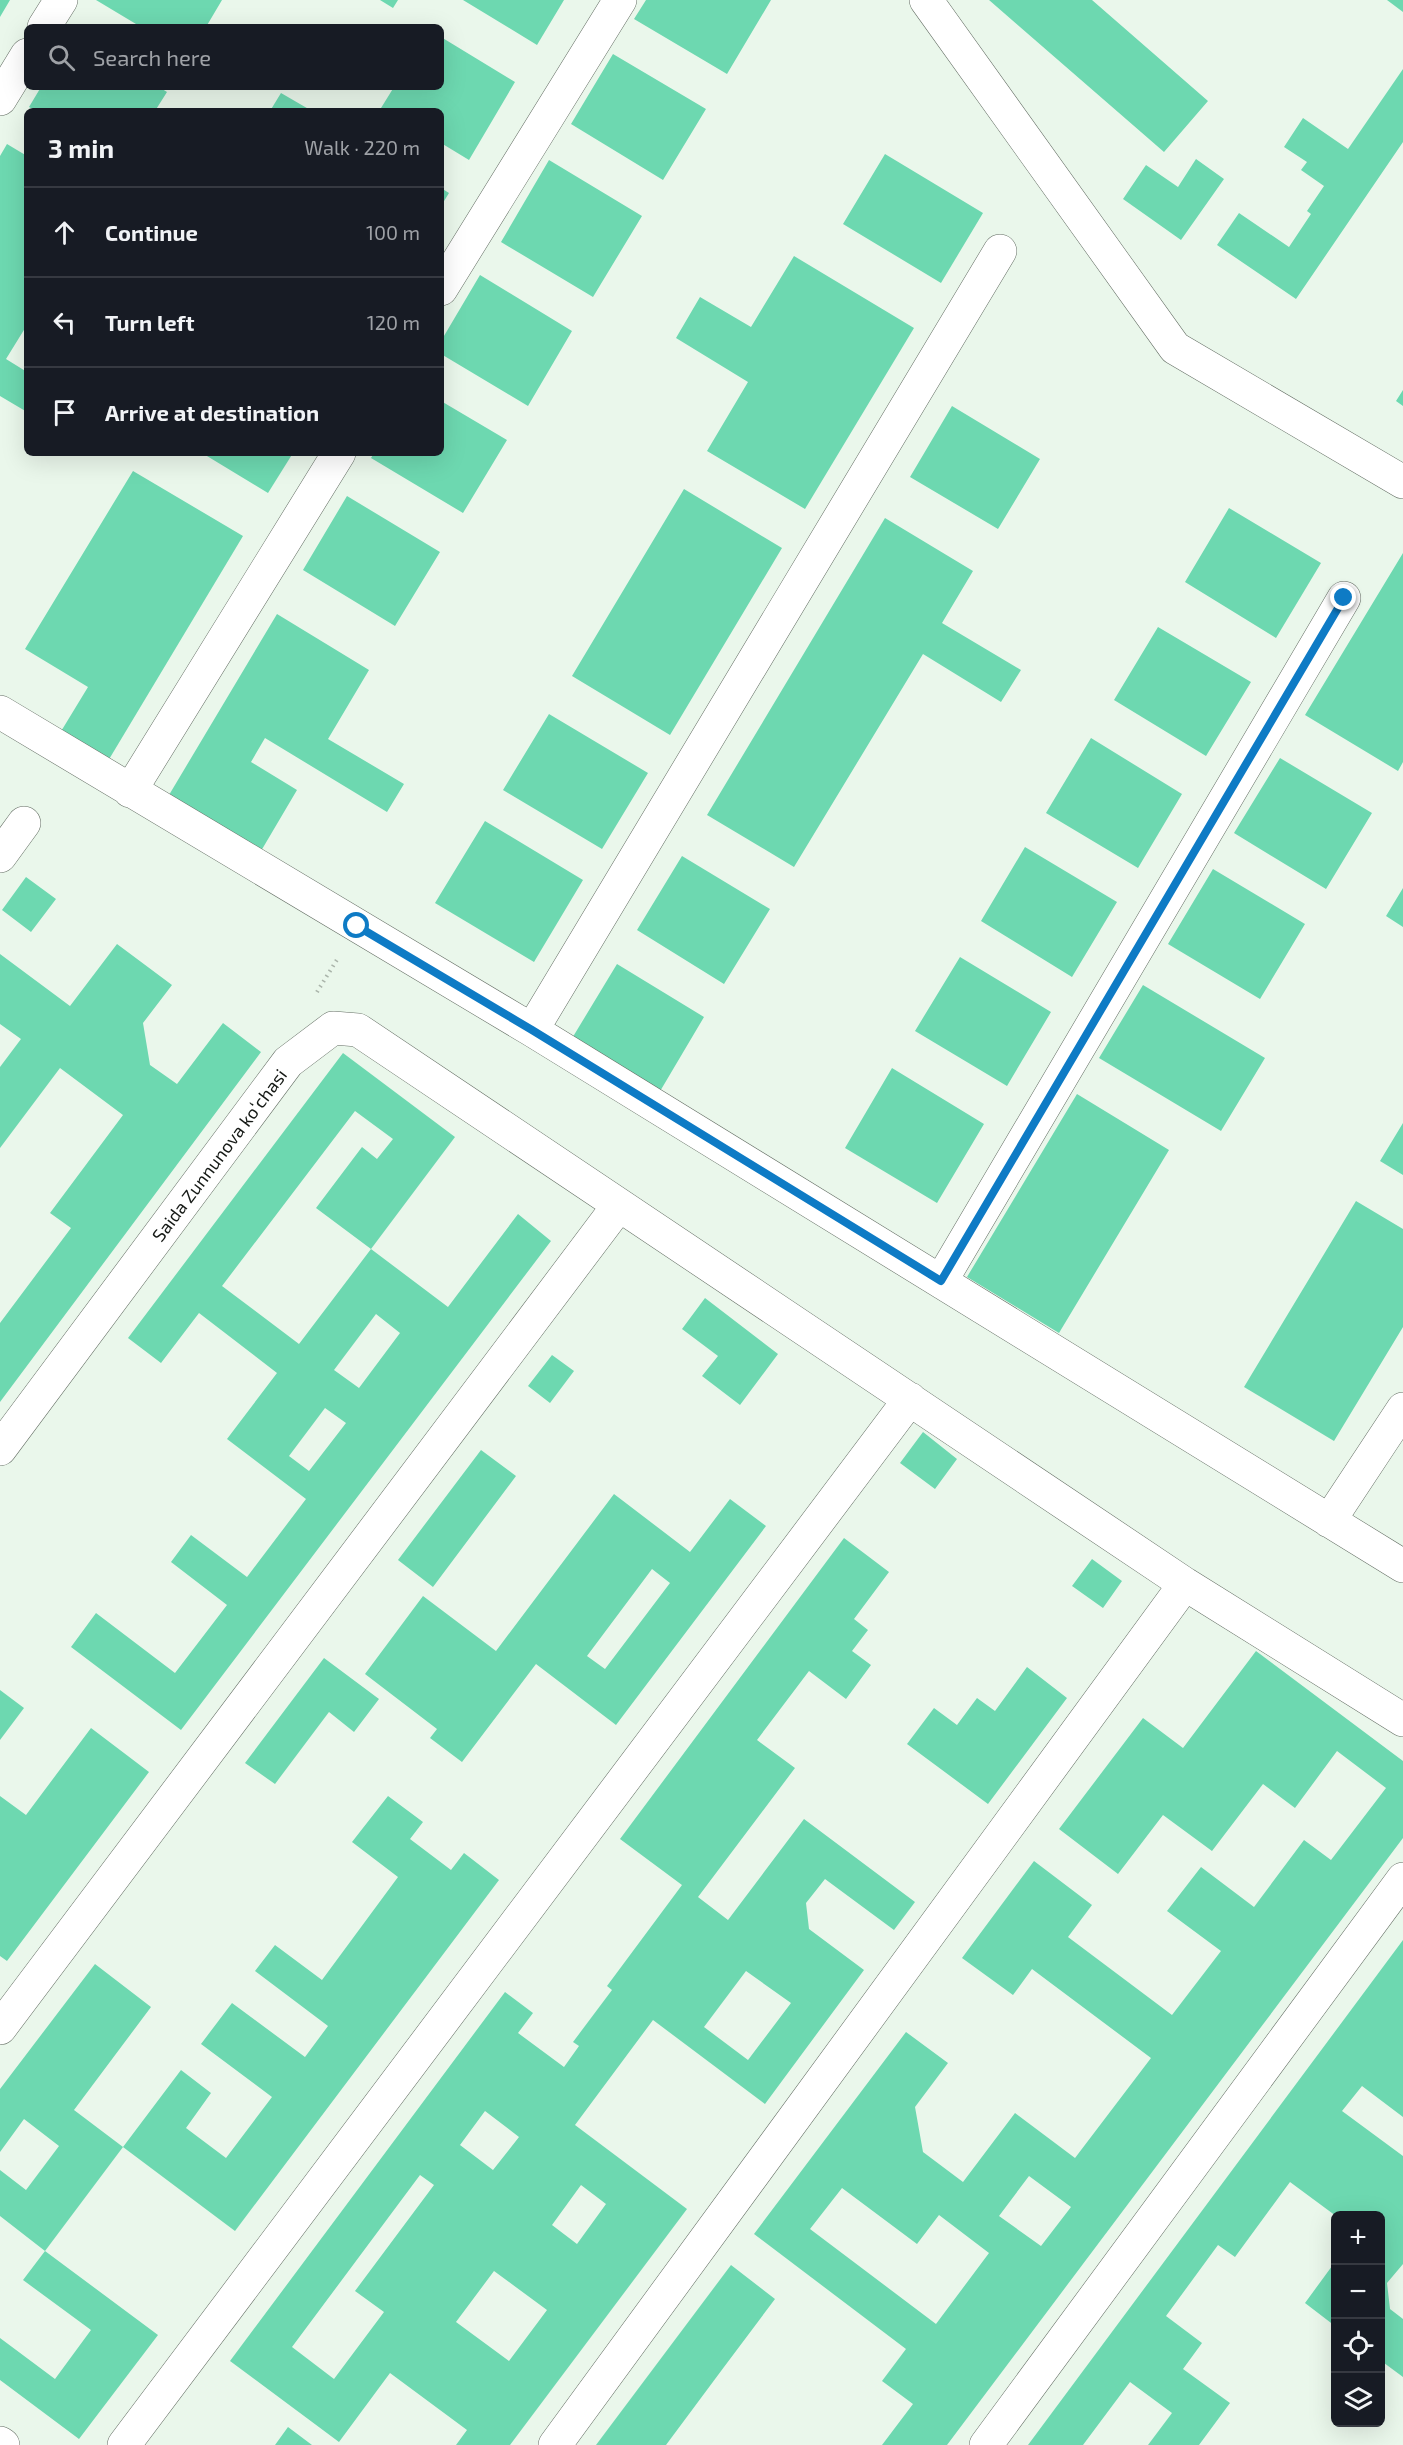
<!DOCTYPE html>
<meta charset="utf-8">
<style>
body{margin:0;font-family:"Exo 2",sans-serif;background:#242831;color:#f1f3f6}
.controls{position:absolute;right:18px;bottom:18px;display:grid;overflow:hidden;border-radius:9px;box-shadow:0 6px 24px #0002}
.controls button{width:54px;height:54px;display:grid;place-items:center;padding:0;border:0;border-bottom:2px solid #363941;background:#171b24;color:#f1f3f6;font:30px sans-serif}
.stop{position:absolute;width:18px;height:18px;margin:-14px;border:4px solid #0e7bc5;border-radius:50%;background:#fff}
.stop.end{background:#0e7bc5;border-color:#fff;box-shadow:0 2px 6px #0008}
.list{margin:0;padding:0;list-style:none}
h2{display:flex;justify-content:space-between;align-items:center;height:78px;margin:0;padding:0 24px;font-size:26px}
h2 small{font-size:20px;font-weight:400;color:#9ea1a6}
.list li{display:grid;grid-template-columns:39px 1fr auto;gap:18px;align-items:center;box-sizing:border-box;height:90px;padding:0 24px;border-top:2px solid #363941}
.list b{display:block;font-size:22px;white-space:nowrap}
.list em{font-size:20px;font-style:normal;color:#9ea1a6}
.icon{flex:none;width:33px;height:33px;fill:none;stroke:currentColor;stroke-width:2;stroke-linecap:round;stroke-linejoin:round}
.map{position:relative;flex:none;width:1403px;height:2445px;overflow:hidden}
.search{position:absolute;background:#171b24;box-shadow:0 6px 24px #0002;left:24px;top:24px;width:420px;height:66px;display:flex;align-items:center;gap:15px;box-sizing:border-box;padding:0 21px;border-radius:9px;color:#9ea1a6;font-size:22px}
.panel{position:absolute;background:#171b24;box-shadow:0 6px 24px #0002;left:24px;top:108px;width:420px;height:348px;border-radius:9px}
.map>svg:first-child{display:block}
.building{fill:#6dd8b0;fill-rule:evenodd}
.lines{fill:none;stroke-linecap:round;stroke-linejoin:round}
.minor-casing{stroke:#646e64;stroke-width:34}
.path{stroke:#aab4aa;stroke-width:4;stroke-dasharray:1.5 4.5;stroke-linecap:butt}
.minor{stroke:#fff;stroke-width:33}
.route{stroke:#0e7bc5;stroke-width:8}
.labels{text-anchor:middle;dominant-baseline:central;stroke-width:6;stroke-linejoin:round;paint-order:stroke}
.street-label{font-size:18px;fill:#151915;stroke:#fff}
</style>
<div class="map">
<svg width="1403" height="2445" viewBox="0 0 1403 2445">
<rect width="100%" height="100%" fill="#eaf7eb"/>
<path class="building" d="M 0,0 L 10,0 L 0,17 Z
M 96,0 L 222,0 L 206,27 L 141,27 Z
M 380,0 L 398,0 L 393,8 Z
M 463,0 L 564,0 L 537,45 Z
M 646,0 L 771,0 L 727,74 L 634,19 Z
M 989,0 L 1092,0 L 1208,101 L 1164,152 Z
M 1387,0 L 1403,0 L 1403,12 Z
M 441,37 L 515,82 L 469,160 L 441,143 L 441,111 L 387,111 L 381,108 L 394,87 L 441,87 Z
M 613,54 L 706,109 L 663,180 L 571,124 Z
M 1403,69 L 1403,142 L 1296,299 L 1217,245 L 1239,213 L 1289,247 L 1311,214 L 1307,211 L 1324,186 L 1301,170 L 1307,162 L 1284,147 L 1303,118 L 1348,149 Z
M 41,87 L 159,87 L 167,92 L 155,111 L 36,111 L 29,107 Z
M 281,93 L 312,111 L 270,111 Z
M 7,144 L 27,156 L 27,325 L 6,359 L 27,372 L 27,412 L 0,396 L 0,156 Z
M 885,154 L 983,213 L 941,283 L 843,224 Z
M 1196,159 L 1224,179 L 1181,240 L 1123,199 L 1146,165 L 1178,187 Z
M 549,160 L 642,216 L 593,297 L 501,242 Z
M 441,188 L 449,193 L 441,206 Z
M 794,256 L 914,328 L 805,509 L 707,451 L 748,382 L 676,338 L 700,297 L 751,327 Z
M 480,275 L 572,331 L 528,406 L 441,354 L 441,341 Z
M 1403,390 L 1403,406 L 1396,401 Z
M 441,401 L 507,440 L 463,513 L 371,458 L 374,453 L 441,453 Z
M 952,406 L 1040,459 L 998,529 L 910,477 Z
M 202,453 L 293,453 L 268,493 Z
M 133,471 L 243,536 L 108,761 L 60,733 L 88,687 L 25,649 Z
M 684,489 L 782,548 L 670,735 L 572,676 Z
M 347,496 L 440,552 L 395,626 L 303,570 Z
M 1229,508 L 1321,563 L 1276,638 L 1185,582 Z
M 885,518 L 973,571 L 942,623 L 1021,670 L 1001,702 L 923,654 L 794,867 L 707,815 Z
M 1403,553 L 1403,762 L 1398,771 L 1305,715 Z
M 277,614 L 369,670 L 328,739 L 404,784 L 387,812 L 265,738 L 251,762 L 297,790 L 261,851 L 169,795 Z
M 1158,627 L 1251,682 L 1206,756 L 1114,700 Z
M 549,714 L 648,773 L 602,849 L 503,790 Z
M 1091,738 L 1182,794 L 1138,868 L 1046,813 Z
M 1280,758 L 1372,813 L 1326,889 L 1234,833 Z
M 485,821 L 583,880 L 534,962 L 435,903 Z
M 1025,847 L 1117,902 L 1072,977 L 981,921 Z
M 682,856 L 770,909 L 724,984 L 637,930 Z
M 1213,869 L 1305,924 L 1260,999 L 1168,944 Z
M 26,877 L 56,899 L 31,932 L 2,910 Z
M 1403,888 L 1403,927 L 1386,916 Z
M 117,944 L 172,985 L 143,1023 L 150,1065 L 177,1084 L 223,1023 L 261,1052 L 0,1402 L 0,1323 L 71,1228 L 50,1213 L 123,1115 L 60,1068 L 0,1148 L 0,1067 L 21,1039 L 0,1024 L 0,954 L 70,1006 Z
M 960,957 L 1051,1012 L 1007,1086 L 915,1031 Z
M 617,964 L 704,1017 L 659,1093 L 571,1040 Z
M 1143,985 L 1265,1058 L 1221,1131 L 1099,1058 Z
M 343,1053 L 455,1137 L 371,1249 L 448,1307 L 518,1214 L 551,1241 L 181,1730 L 71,1647 L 96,1613 L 175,1673 L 227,1605 L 171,1562 L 191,1535 L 247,1577 L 306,1499 L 227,1439 L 277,1373 L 199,1313 L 161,1363 L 128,1338 ZM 355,1111 L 393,1139 L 377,1159 L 362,1147 L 316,1208 L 371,1249 L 299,1344 L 222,1286 ZM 376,1314 L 400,1333 L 359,1388 L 334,1370 ZM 325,1408 L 346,1423 L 309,1471 L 289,1456 Z
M 892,1068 L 984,1124 L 937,1203 L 845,1148 Z
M 1077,1094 L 1169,1150 L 1059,1333 L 967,1277 Z
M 1403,1123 L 1403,1175 L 1380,1161 Z
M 1356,1201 L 1403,1229 L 1403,1327 L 1334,1441 L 1244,1387 Z
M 705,1298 L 778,1354 L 740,1405 L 702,1376 L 718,1356 L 682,1329 Z
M 552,1355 L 574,1371 L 550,1403 L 528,1386 Z
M 923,1432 L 957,1459 L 935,1489 L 900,1463 Z
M 481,1450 L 516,1476 L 433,1587 L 398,1560 Z
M 614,1494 L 690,1552 L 730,1499 L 766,1526 L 616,1725 L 536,1664 L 462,1762 L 430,1738 L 437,1729 L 365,1674 L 423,1596 L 496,1651 ZM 652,1569 L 670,1583 L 605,1669 L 587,1656 Z
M 844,1538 L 889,1572 L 854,1619 L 868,1630 L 852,1651 L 871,1665 L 846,1699 L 809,1671 L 757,1740 L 795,1768 L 698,1897 L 728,1920 L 804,1819 L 915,1902 L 894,1930 L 825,1879 L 806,1903 L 809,1929 L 864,1970 L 765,2104 L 653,2020 L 575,2125 L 687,2209 L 510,2445 L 456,2445 L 467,2430 L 390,2373 L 339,2442 L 230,2361 L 505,1992 L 533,2013 L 518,2033 L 564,2067 L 579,2046 L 573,2042 L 612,1990 L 607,1986 L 682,1885 L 620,1839 ZM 746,1971 L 791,2003 L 748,2060 L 704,2027 ZM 485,2111 L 519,2137 L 493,2170 L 460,2145 ZM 420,2175 L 434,2185 L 355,2291 L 384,2312 L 334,2379 L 292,2347 ZM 581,2185 L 606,2204 L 577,2244 L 552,2225 ZM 494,2271 L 547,2310 L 509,2361 L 456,2322 Z
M 1092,1559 L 1122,1581 L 1103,1608 L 1072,1586 Z
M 1256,1651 L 1403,1761 L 1403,1838 L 947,2445 L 882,2445 L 913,2404 L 882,2381 L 906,2349 L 754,2234 L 906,2032 L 948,2063 L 915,2107 L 923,2152 L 963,2182 L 1015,2113 L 1075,2158 L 1151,2058 L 1032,1969 L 1013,1995 L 962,1958 L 1034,1861 L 1092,1905 L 1068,1937 L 1172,2015 L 1221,1951 L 1167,1911 L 1201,1867 L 1254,1907 L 1304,1840 L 1331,1860 L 1386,1788 L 1337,1751 L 1295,1808 L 1263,1784 L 1212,1851 L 1163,1815 L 1118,1874 L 1059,1829 L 1143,1718 L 1183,1748 ZM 1029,2176 L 1071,2207 L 1041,2246 L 999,2216 ZM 842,2188 L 917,2244 L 939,2215 L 989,2253 L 936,2324 L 810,2229 Z
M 324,1658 L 379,1699 L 354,1732 L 329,1712 L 275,1784 L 245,1763 Z
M 1027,1667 L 1067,1698 L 988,1804 L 907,1744 L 934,1708 L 957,1725 L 977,1698 L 995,1711 Z
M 0,1690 L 24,1708 L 0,1740 Z
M 91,1728 L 149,1772 L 7,1961 L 0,1956 L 0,1796 L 26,1815 Z
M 388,1796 L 423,1822 L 410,1839 L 451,1870 L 464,1853 L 499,1880 L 235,2231 L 123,2147 L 45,2251 L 158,2335 L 79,2439 L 0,2380 L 0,2338 L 55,2379 L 91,2330 L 23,2280 L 45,2251 L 0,2216 L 0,2170 L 26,2190 L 59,2146 L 24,2119 L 0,2152 L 0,2089 L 95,1964 L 151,2007 L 74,2110 L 123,2147 L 181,2070 L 211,2093 L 186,2128 L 226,2158 L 272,2097 L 201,2044 L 232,2003 L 305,2057 L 328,2026 L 255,1971 L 275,1945 L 322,1980 L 398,1877 L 352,1842 Z
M 1403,1940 L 1403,2117 L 1362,2086 L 1342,2111 L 1403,2156 L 1403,2264 L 1387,2283 L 1390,2309 L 1403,2319 L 1403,2377 L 1380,2360 L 1380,2216 L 1336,2216 L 1290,2182 L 1235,2257 L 1218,2245 L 1166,2316 L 1202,2343 L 1183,2369 L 1230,2403 L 1199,2445 L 1148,2445 L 1172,2413 L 1130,2382 L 1083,2445 L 1028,2445 Z
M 1335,2262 L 1335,2326 L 1305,2303 Z
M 731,2265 L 775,2299 L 724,2367 L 666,2445 L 596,2445 Z
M 288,2427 L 312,2445 L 275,2445 Z"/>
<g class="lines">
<defs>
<path id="minor" d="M 926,0 L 1175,348 L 1403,482
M 44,27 L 61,0
M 0,99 L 27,55
M 441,289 L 620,0
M 0,712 L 532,1030 L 1403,1566
M 130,791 L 339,453
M 0,856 L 24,823
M 532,1030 L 1000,251
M 941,1281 L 1344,598
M 0,1449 L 288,1062 L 333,1028 L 358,1030 L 1185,1584 L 1403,1720
M 1329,1521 L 1403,1409
M 0,2028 L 619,1205
M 0,2443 L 3,2445
M 124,2445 L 910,1399
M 555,2445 L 1185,1584
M 986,2445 L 1403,1879"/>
</defs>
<use href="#minor" class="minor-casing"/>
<path class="path" d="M 317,992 L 338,958"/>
<use href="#minor" class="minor"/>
</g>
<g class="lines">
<path class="route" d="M 357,926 L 532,1030 L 941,1281 L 1344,598"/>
</g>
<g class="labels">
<g class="street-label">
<text transform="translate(219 1155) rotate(-53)">Saida Zunnunova koʻchasi</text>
</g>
</g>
</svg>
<div class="controls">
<button>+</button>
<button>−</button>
<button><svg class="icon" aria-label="locate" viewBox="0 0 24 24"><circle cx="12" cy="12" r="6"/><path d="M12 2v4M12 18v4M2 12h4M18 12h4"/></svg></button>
<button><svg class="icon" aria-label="layers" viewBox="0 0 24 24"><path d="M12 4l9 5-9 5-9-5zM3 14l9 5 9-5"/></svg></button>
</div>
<div class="stop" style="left:357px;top:926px"></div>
<div class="stop end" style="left:1344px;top:598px"></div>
<div class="search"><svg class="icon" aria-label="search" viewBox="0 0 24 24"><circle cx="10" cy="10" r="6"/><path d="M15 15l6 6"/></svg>Search here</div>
<section class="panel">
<h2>3 min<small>Walk · 220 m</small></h2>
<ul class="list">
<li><svg class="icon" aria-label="ahead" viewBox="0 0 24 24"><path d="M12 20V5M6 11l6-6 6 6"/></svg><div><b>Continue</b></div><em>100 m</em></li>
<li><svg class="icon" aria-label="left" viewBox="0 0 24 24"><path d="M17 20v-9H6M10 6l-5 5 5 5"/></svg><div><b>Turn left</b></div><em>120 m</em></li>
<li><svg class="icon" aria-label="arrive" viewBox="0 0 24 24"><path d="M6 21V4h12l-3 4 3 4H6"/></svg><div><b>Arrive at destination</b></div></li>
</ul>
</section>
</div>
